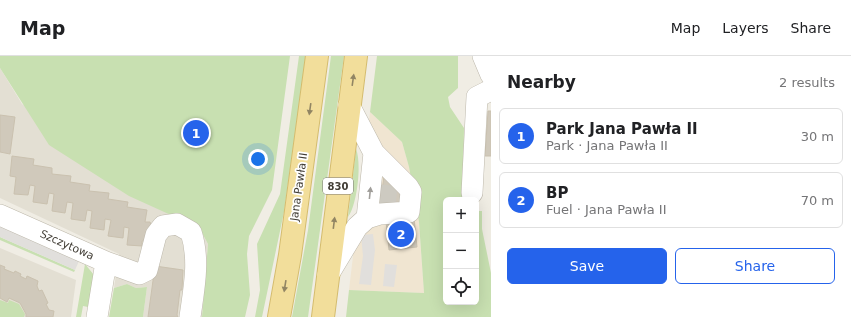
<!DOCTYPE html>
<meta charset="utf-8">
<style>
body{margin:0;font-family:"DejaVu Sans",sans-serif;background:#f2f2f2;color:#202124}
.controls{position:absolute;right:12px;bottom:12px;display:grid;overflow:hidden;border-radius:6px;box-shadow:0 4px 16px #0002}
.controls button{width:36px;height:36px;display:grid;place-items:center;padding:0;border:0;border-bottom:1px solid #e0e0e0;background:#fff;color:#202124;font:20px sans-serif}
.you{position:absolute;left:258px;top:103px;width:14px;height:14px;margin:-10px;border:3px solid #fff;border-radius:50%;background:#1a73e8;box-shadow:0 0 0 6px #1a73e833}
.badge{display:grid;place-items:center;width:26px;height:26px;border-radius:50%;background:#2563eb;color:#fff;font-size:13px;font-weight:700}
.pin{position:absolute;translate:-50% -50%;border:2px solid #fff;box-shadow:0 1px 4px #0006}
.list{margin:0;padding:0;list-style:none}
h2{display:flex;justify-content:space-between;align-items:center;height:52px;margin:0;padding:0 16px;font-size:17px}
h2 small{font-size:13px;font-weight:400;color:#757577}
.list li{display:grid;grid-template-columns:26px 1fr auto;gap:12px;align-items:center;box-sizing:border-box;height:56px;margin:0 8px 8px;padding:0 8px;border:1px solid #e0e0e0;border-radius:6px}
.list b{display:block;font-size:15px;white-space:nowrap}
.list p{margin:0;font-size:13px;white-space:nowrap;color:#757577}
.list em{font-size:13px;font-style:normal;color:#757577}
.actions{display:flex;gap:8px;padding:12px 16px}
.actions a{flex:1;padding:9px 0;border:1px solid #2563eb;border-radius:6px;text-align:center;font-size:14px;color:#2563eb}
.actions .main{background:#2563eb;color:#fff}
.icon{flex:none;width:22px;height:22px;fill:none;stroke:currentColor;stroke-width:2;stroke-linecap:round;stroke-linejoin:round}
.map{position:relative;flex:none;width:491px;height:261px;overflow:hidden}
header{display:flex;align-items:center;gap:24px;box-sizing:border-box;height:56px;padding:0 20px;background:#fff;border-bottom:1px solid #e0e0e0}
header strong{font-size:19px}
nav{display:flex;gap:22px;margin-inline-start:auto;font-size:14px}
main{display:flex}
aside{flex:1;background:#fff}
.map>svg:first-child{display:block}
.residential{fill:#e3dfd3}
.commercial{fill:#f0e5d1}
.green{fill:#c8e0b1}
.parking{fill:#e1dfdc}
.building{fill:#d0c9bb;stroke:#cac1af}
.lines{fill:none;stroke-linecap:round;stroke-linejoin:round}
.minor-tunnel{stroke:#cdcac1;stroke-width:21;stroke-dasharray:21 10;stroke-linecap:butt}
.minor-casing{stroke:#bdb8ab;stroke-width:22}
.major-casing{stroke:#d4bc6e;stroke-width:24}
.minor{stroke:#fff;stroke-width:21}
.major{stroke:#f2de9b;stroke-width:22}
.oneway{fill:#918563}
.oneway2{fill:#a09e9a}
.labels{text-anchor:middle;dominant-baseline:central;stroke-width:3.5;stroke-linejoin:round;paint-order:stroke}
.shield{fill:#fff;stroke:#7a7772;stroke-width:1}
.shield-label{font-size:10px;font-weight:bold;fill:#413d35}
.street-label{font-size:11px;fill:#413d35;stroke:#fff}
</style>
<header>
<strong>Map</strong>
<nav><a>Map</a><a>Layers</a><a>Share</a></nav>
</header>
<main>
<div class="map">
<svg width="491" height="261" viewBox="0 0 491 261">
<rect width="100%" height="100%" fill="#f0ede4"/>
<path class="residential" d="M 0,12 L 22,48 L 173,160 L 201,175 L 208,188 L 202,261 L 143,261 L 147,231 L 136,232 L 127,228 L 114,232 L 119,198 L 0,142 Z
M 0,192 L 76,224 L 71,261 L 0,261 Z"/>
<path class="commercial" d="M 370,56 L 402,86 L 409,111 L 419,166 L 424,237 L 349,234 Z"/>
<path class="green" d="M 0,0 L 290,0 L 272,134 L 249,180 L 247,198 L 250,239 L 245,261 L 202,261 L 208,188 L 201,175 L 173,160 L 129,140 L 49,89 L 0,12 Z
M 299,0 L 306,0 L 284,156 L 262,261 L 255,261 L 260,234 L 257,188 L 280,138 Z
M 331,0 L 344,0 L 308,261 L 292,261 L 308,174 Z
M 377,0 L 458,0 L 458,32 L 448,41 L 450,51 L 464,72 L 463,144 L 446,144 L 446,246 L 476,246 L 476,155 L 482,155 L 482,173 L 491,217 L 491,261 L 346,261 L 349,234 L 424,237 L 419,166 L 409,111 L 402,86 L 370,56 Z
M 356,93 C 362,108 357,149 348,161 Z
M 0,181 L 75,214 L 74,216 L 0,184 Z
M 85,208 L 94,219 L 93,252 L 83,250 L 81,261 L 76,261 Z
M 127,228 L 136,232 L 147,231 L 143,261 L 109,261 L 114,232 Z
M 0,244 L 8,247 L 9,244 L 19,248 L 25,258 L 24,261 L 0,261 Z"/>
<path class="parking" d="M 0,168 L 80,203 L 75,214 L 0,181 Z
M 373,178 L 375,194 L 371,229 L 359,228 L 363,200 L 361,179 Z
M 385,208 L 397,209 L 394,231 L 383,230 Z"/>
<path class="building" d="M 488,55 L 491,55 L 491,100 L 485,100 Z
M 0,59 L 15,61 L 10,98 L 0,96 Z
M 12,100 L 34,103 L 33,109 L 52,112 L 52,118 L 71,120 L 70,126 L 90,129 L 89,135 L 109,137 L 108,143 L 128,146 L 127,151 L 147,154 L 145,166 L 150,166 L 151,169 L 146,185 L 142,185 L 142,190 L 127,189 L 129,172 L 124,171 L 123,182 L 108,180 L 111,164 L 105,163 L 104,174 L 90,172 L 92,155 L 87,154 L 85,165 L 71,163 L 73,147 L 67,146 L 65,157 L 52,155 L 54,138 L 49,137 L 47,148 L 33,146 L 35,130 L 30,129 L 28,139 L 14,138 L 16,121 L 10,120 Z
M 384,120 L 394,121 L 393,134 L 407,136 L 406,152 L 380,149 Z
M 414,162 L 417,191 L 389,194 L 386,165 Z
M 0,209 L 5,211 L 4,213 L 14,217 L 15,215 L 21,218 L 20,220 L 26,223 L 27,220 L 38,225 L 37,230 L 39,235 L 42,234 L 48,247 L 46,248 L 49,254 L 54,255 L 53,261 L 26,261 L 26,258 L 20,247 L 9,242 L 7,246 L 0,242 Z
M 155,210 L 183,214 L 182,234 L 180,234 L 177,259 L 178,261 L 148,261 Z"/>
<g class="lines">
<path class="minor-tunnel" d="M 385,150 L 388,120"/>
<defs>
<path id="minor" d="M 483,0 L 491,19
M 472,137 L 477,41 L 491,34
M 0,159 L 106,206 L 97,261
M 367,162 L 380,158 L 409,156 L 411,136 L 408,131 L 374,97
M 106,206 L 139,218 L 147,214 L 156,179 L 163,170 L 177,168 L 191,176 C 200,204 194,232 190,261
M 328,219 L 357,171 L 367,162 L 374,97 L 349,49"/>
<path id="major" d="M 279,261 L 290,199 L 317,0
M 323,261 L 356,0"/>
</defs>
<use href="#minor" class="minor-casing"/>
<use href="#major" class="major-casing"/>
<use href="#minor" class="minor"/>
<use href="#major" class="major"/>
</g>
<defs><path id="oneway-solid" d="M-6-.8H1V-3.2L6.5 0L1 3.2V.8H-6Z"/></defs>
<g class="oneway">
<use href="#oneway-solid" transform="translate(353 24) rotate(-82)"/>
<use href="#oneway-solid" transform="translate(310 53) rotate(98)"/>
<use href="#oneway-solid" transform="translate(334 167) rotate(-83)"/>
<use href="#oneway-solid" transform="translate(285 230) rotate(99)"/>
</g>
<use class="oneway2" href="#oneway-solid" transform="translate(370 137) rotate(-84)"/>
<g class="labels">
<rect class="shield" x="323" y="122" width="30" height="16" rx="3"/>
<g class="shield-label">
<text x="338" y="130">830</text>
</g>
<g class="street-label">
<text transform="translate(299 131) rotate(-82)">Jana Pawła II</text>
<text transform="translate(67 189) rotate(24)">Szczytowa</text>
</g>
</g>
</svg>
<div class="controls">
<button>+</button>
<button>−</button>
<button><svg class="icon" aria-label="locate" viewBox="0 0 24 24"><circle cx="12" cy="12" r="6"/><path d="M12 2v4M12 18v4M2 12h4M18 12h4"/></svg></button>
</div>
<div class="you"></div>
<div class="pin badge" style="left:196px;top:77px">1</div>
<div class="pin badge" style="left:401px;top:178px">2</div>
</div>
<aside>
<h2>Nearby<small>2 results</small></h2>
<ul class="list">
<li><span class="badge">1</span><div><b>Park Jana Pawła II</b><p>Park · Jana Pawła II</p></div><em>30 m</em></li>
<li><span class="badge">2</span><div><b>BP</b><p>Fuel · Jana Pawła II</p></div><em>70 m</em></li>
</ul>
<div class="actions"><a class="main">Save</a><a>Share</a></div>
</aside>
</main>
